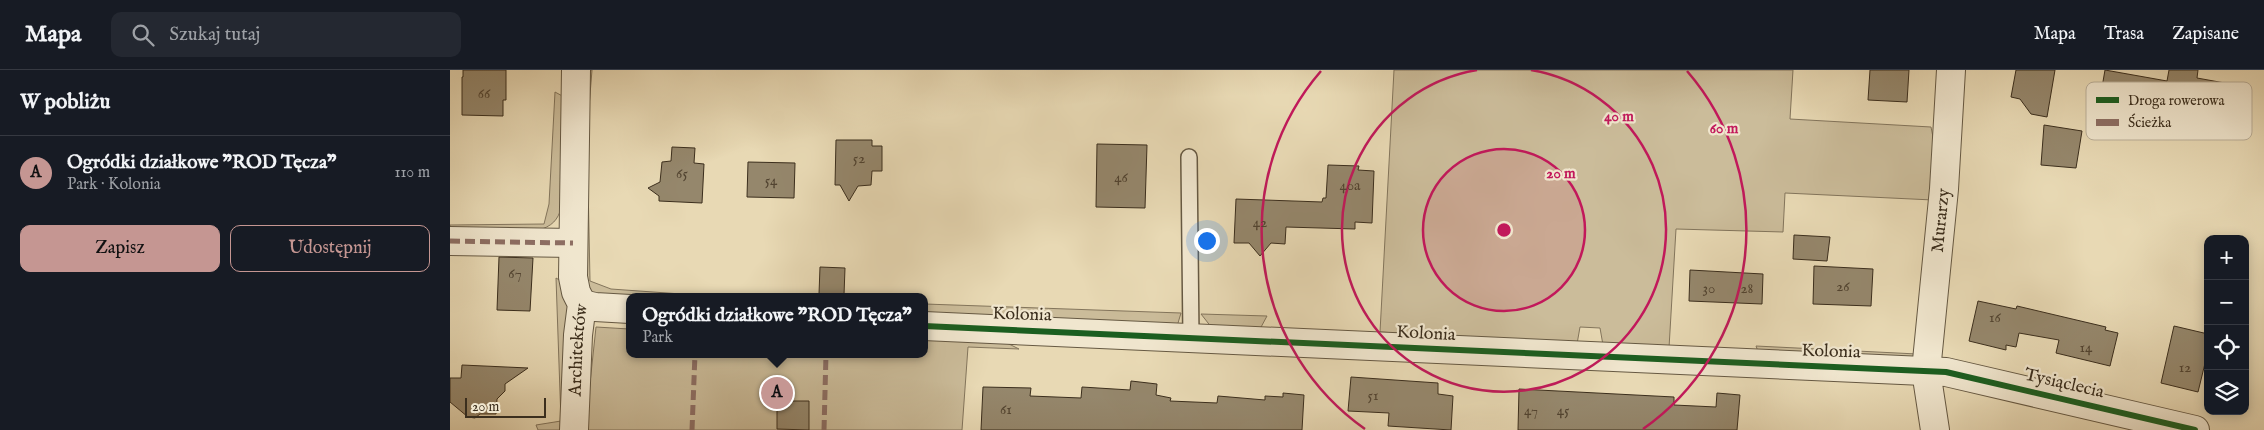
<!DOCTYPE html>
<html lang="pl">
<meta charset="utf-8">
<style>
body{margin:0;font-family:"IM FELL English",serif;background:#242831;color:#f1f3f6}
.controls{position:absolute;right:15px;bottom:15px;display:grid;overflow:hidden;border-radius:10px;box-shadow:0 2px 12px #0003}
.controls button{width:45px;height:45px;display:grid;place-items:center;padding:0;border:0;border-bottom:1px solid #363941;background:#171b24;color:#f1f3f6;font:25px sans-serif}
.scale{position:absolute;left:15px;bottom:12px;width:81px;box-sizing:border-box;padding-left:5px;border:2px solid #3b2e1d;border-top:0;font-size:14px;line-height:18px;white-space:nowrap;color:#3b2e1d;-webkit-text-stroke:4px #f0e6ce;paint-order:stroke}
.you{position:absolute;left:756px;top:170px;width:18px;height:18px;margin:-12px;border:4px solid #fff;border-radius:50%;background:#1a73e8;box-shadow:0 0 0 8px #1a73e833}
.badge{display:grid;place-items:center;width:32px;height:32px;border-radius:50%;background:#c59692;color:#111;font-size:16px;font-weight:700}
.pin{position:absolute;translate:-50% -50%;border:2px solid #fff;box-shadow:0 1px 5px #0006}
.popup{position:absolute;left:176px;top:223px;width:302px;height:65px;box-sizing:border-box;display:grid;place-content:center;border-radius:10px;background:#171b24;filter:drop-shadow(0 1px 4px #0005);font-size:16px;white-space:nowrap;color:#9ea1a6}
.popup b{font-size:19px;color:#f1f3f6}
.popup::after{content:'';position:absolute;left:50%;top:100%;margin-left:-10px;border:10px solid transparent;border-top-color:#171b24}
.list{margin:0;padding:0;list-style:none}
h2{display:flex;justify-content:space-between;align-items:center;height:65px;margin:0;padding:0 20px;font-size:21px}
h2 small{font-size:16px;font-weight:400;color:#9ea1a6}
.list li{display:grid;grid-template-columns:32px 1fr auto;gap:15px;align-items:center;box-sizing:border-box;height:75px;padding:0 20px;border-top:1px solid #363941}
.list b{display:block;font-size:19px;white-space:nowrap}
.list p{margin:0;font-size:16px;white-space:nowrap;color:#9ea1a6}
.list em{font-size:16px;font-style:normal;color:#9ea1a6}
.actions{display:flex;gap:10px;padding:15px 20px}
.actions a{flex:1;padding:11px 0;border:1px solid #c59692;border-radius:10px;text-align:center;font-size:18px;color:#c59692}
.actions .main{background:#c59692;color:#111}
.icon{flex:none;width:28px;height:28px;fill:none;stroke:currentColor;stroke-width:2;stroke-linecap:round;stroke-linejoin:round}
.map{position:relative;flex:none;width:1814px;height:360px;overflow:hidden}
header{display:flex;align-items:center;gap:30px;box-sizing:border-box;height:70px;padding:0 25px;background:#171b24;border-bottom:1px solid #363941}
header strong{font-size:24px}
nav{display:flex;gap:28px;margin-inline-start:auto;font-size:18px}
.search{width:350px;height:45px;background:#242831;display:flex;align-items:center;gap:12px;box-sizing:border-box;padding:0 18px;border-radius:10px;color:#9ea1a6;font-size:19px}
main{display:flex}
aside{flex:1;background:#171b24}
.map>svg:first-child{display:block}
.green{fill:#cbbc9a;stroke:#83755c}
.building{fill:#95876c;stroke:#3b2e1d}
.lines{fill:none;stroke-linecap:round;stroke-linejoin:round}
.lane-casing{stroke:#665943;stroke-width:18}
.street-casing{stroke:#665943;stroke-width:30}
.lane{stroke:#f0e6ce;stroke-width:15}
.street{stroke:#f0e6ce;stroke-width:28}
.quiet{stroke:#8d6e63;stroke-width:5;stroke-dasharray:10 5;stroke-linecap:butt}
.cycleway-casing{stroke:#f0e6ce;stroke-width:9}
.cycleway{stroke:#1b5e20;stroke-width:6}
.ring{fill:none;stroke:#c2185b;stroke-width:2.5}
.labels{text-anchor:middle;dominant-baseline:central;stroke-width:4.5;stroke-linejoin:round;paint-order:stroke}
.number-label{font-size:15px;fill:#524431}
.street-label{font-size:18px;fill:#3b2e1d;stroke:#f0e6ce}
.key{fill:#f0e6ce;stroke:#baaf99;stroke-width:1}
.key-label{font-size:14px;fill:#3b2e1d}
.centre{fill:#c2185b;stroke:#f0e6ce;stroke-width:2.5}
.ring-label{font-size:15px;text-anchor:middle;font-weight:bold;fill:#c2185b;stroke:#f0e6ce;stroke-width:4.5;stroke-linejoin:round;paint-order:stroke}
</style>
<header>
<strong>Mapa</strong>
<div class="search"><svg class="icon" aria-label="search" viewBox="0 0 24 24"><circle cx="10" cy="10" r="6"/><path d="M15 15l6 6"/></svg>Szukaj tutaj</div>
<nav><a>Mapa</a><a>Trasa</a><a>Zapisane</a></nav>
</header>
<main>
<aside>
<h2>W pobliżu<small></small></h2>
<ul class="list">
<li><span class="badge">A</span><div><b>Ogródki działkowe &quot;ROD Tęcza&quot;</b><p>Park · Kolonia</p></div><em>110 m</em></li>
</ul>
<div class="actions"><a class="main">Zapisz</a><a>Udostępnij</a></div>
</aside>
<div class="map">
<svg width="1814" height="360" viewBox="0 0 1814 360">
<rect width="100%" height="100%" fill="#e8d9b4"/>
<filter id="stains"><feTurbulence type="fractalNoise" baseFrequency=".004" numOctaves="4"/><feColorMatrix values="0 0 0 0 .2 0 0 0 0 .09 0 0 0 0 .02 0 0 0 .5 -.17"/></filter>
<radialGradient id="worn" r=".72"><stop offset=".6" stop-color="#630" stop-opacity="0"/><stop offset="1" stop-color="#630" stop-opacity=".3"/></radialGradient>
<path class="green" d="M 136,0 L 142,0 L 137,62 L 140,211 L 161,219 L 245,225 L 243,227 L 145,225 L 134,214 Z
M 944,0 L 1343,0 L 1340,49 L 1481,57 L 1486,82 L 1483,130 L 1335,123 L 1333,162 L 1226,159 L 1219,278 L 1153,275 L 1150,258 L 1130,257 L 1127,274 L 930,262 Z
M 105,22 L 116,28 L 113,133 C 109,146 106,154 92,159 L 0,158 L 0,155 L 94,154 L 99,134 Z
M 106,208 L 113,212 L 118,240 L 114,360 L 88,360 L 86,355 L 111,351 Z
M 475,234 L 731,243 L 728,253 L 723,258 L 475,247 Z
M 751,244 L 817,246 L 810,259 L 762,258 Z
M 146,257 L 179,259 L 180,284 L 474,284 L 475,266 L 545,267 L 569,279 L 518,277 L 512,360 L 135,360 Z
M 1306,276 L 1467,284 L 1467,287 L 1309,284 Z"/>
<path class="building" d="M 13,0 L 56,0 L 56,30 L 53,30 L 53,46 L 12,45 L 12,7 L 13,7 Z
M 1420,0 L 1459,0 L 1457,32 L 1418,30 Z
M 1566,0 L 1605,0 L 1597,47 L 1581,44 L 1570,29 L 1561,27 Z
M 1655,0 L 1717,11 L 1719,0 L 1748,0 L 1747,8 L 1786,15 L 1778,58 L 1736,50 L 1732,66 L 1646,52 Z
M 1594,55 L 1632,61 L 1626,98 L 1591,95 Z
M 386,70 L 422,70 L 422,76 L 432,76 L 432,101 L 422,101 L 421,115 L 408,116 L 399,131 L 390,115 L 385,115 Z
M 647,74 L 697,75 L 695,138 L 646,137 Z
M 222,77 L 245,78 L 244,93 L 254,94 L 252,133 L 209,131 L 209,126 L 198,118 L 210,112 L 212,92 L 221,91 Z
M 298,92 L 345,93 L 344,128 L 297,127 Z
M 878,95 L 909,96 L 908,100 L 924,101 L 922,153 L 905,152 L 905,159 L 836,157 L 835,174 L 821,173 L 810,186 L 799,173 L 784,173 L 786,129 L 872,132 L 873,128 L 876,128 Z
M 1344,165 L 1380,167 L 1377,191 L 1343,189 Z
M 49,187 L 83,188 L 80,241 L 47,240 Z
M 1364,196 L 1423,199 L 1421,236 L 1363,234 Z
M 370,197 L 395,198 L 394,225 L 369,224 Z
M 1240,200 L 1313,204 L 1312,234 L 1239,231 Z
M 1528,231 L 1566,239 L 1567,236 L 1656,257 L 1655,260 L 1668,263 L 1660,296 L 1606,283 L 1609,270 L 1569,263 L 1566,277 L 1556,275 L 1556,280 L 1519,271 Z
M 1724,256 L 1758,264 L 1758,281 L 1748,322 L 1711,313 Z
M 12,295 L 78,298 L 55,314 L 55,321 L 47,329 L 46,344 L 30,344 L 25,348 L 18,347 L 0,332 L 0,308 L 11,308 Z
M 901,307 L 988,313 L 988,324 L 1003,326 L 1001,360 L 938,356 L 939,343 L 898,341 Z
M 681,311 L 707,314 L 706,325 L 721,328 L 720,331 L 767,333 L 768,326 L 815,330 L 815,326 L 833,327 L 833,323 L 854,325 L 852,360 L 531,360 L 533,317 L 581,318 L 580,326 L 631,328 L 632,317 L 680,320 Z
M 1069,319 L 1224,327 L 1224,335 L 1266,337 L 1267,323 L 1290,325 L 1287,360 L 1068,360 Z
M 327,331 L 359,331 L 359,360 L 327,359 Z"/>
<g class="lines">
<defs>
<path id="lane" d="M 739,87 L 741,268"/>
<g id="street">
<path d="M 0,171 L 123,173"/>
<path d="M 132,234 L 145,237 L 180,239"/>
<path d="M 474,256 L 1496,302 L 1745,360"/>
<path id="s1" d="M 124,360 L 128,265 L 132,234 L 126,222 L 123,207 L 126,0"/>
<path id="s2" d="M 1485,360 L 1476,301 L 1494,119 L 1501,0"/>
</g>
</defs>
<use href="#lane" class="lane-casing"/>
<use href="#street" class="street-casing"/>
<use href="#lane" class="lane"/>
<use href="#street" class="street"/>
<path class="quiet" d="M 0,171 L 123,173
M 242,360 L 245,284
M 374,360 L 376,284"/>
<defs>
<path id="cycleway" d="M 474,256 L 1496,302 L 1745,360"/>
</defs>
<use href="#cycleway" class="cycleway-casing"/>
<use href="#cycleway" class="cycleway"/>
</g>
<circle cx="1054" cy="160" r="81" fill="#c2185b" fill-opacity=".12"/>
<g class="ring">
<circle cx="1054" cy="160" r="81"/>
<path d="M1081 0A162 162 0 1 1 1027 0"/>
<path d="M915 359A243 243 0 0 1 871 1M1237 1A243 243 0 0 1 1193 359"/>
</g>
<g class="labels">
<g class="number-label">
<text x="34" y="23">66</text>
<text x="409" y="88">52</text>
<text x="232" y="103">65</text>
<text x="671" y="107">46</text>
<text x="321" y="110">54</text>
<text x="900" y="115">40a</text>
<text x="810" y="152">42</text>
<text x="65" y="203">67</text>
<text x="1393" y="216">26</text>
<text x="1259" y="218">30</text>
<text x="1297" y="218">28</text>
<text x="1545" y="247">16</text>
<text x="1636" y="277">14</text>
<text x="1735" y="297">12</text>
<text x="923" y="325">51</text>
<text x="556" y="339">61</text>
<text x="1081" y="340">47</text>
<text x="1113" y="340">45</text>
</g>
<g class="street-label">
<text stroke="none"><textPath href="#s2" startOffset="211">Murarzy</textPath></text>
<text transform="translate(572 245) rotate(2)">Kolonia</text>
<text transform="translate(976 264) rotate(3)">Kolonia</text>
<text stroke="none"><textPath href="#s1" startOffset="80">Architektów</textPath></text>
<text transform="translate(1381 282) rotate(2)">Kolonia</text>
<text transform="translate(1614 314) rotate(13)">Tysiąclecia</text>
</g>
</g>
<rect x="1636" y="12" width="166" height="58" rx="8" class="key"/>
<rect x="1646" y="27" width="23" height="6" fill="#1b5e20"/>
<rect x="1646" y="49" width="23" height="7" fill="#8d6e63"/>
<g class="key-label">
<text x="1678" y="35">Droga rowerowa</text>
<text x="1678" y="57">Ścieżka</text>
</g>
<circle cx="1054" cy="160" r="8" class="centre"/>
<g class="ring-label">
<text x="1169" y="51">40 m</text>
<text x="1274" y="63">60 m</text>
<text x="1111" y="108">20 m</text>
</g>
<rect width="100%" height="100%" filter="url(#stains)"/>
<rect width="100%" height="100%" fill="url(#worn)"/>
</svg>
<div class="controls">
<button>+</button>
<button>−</button>
<button><svg class="icon" aria-label="locate" viewBox="0 0 24 24"><circle cx="12" cy="12" r="6"/><path d="M12 2v4M12 18v4M2 12h4M18 12h4"/></svg></button>
<button><svg class="icon" aria-label="layers" viewBox="0 0 24 24"><path d="M12 4l9 5-9 5-9-5zM3 14l9 5 9-5"/></svg></button>
</div>
<div class="scale">20 m</div>
<div class="you"></div>
<div class="pin badge" style="left:327px;top:323px">A</div>
<div class="popup"><b>Ogródki działkowe &quot;ROD Tęcza&quot;</b>Park</div>
</div>
</main>
